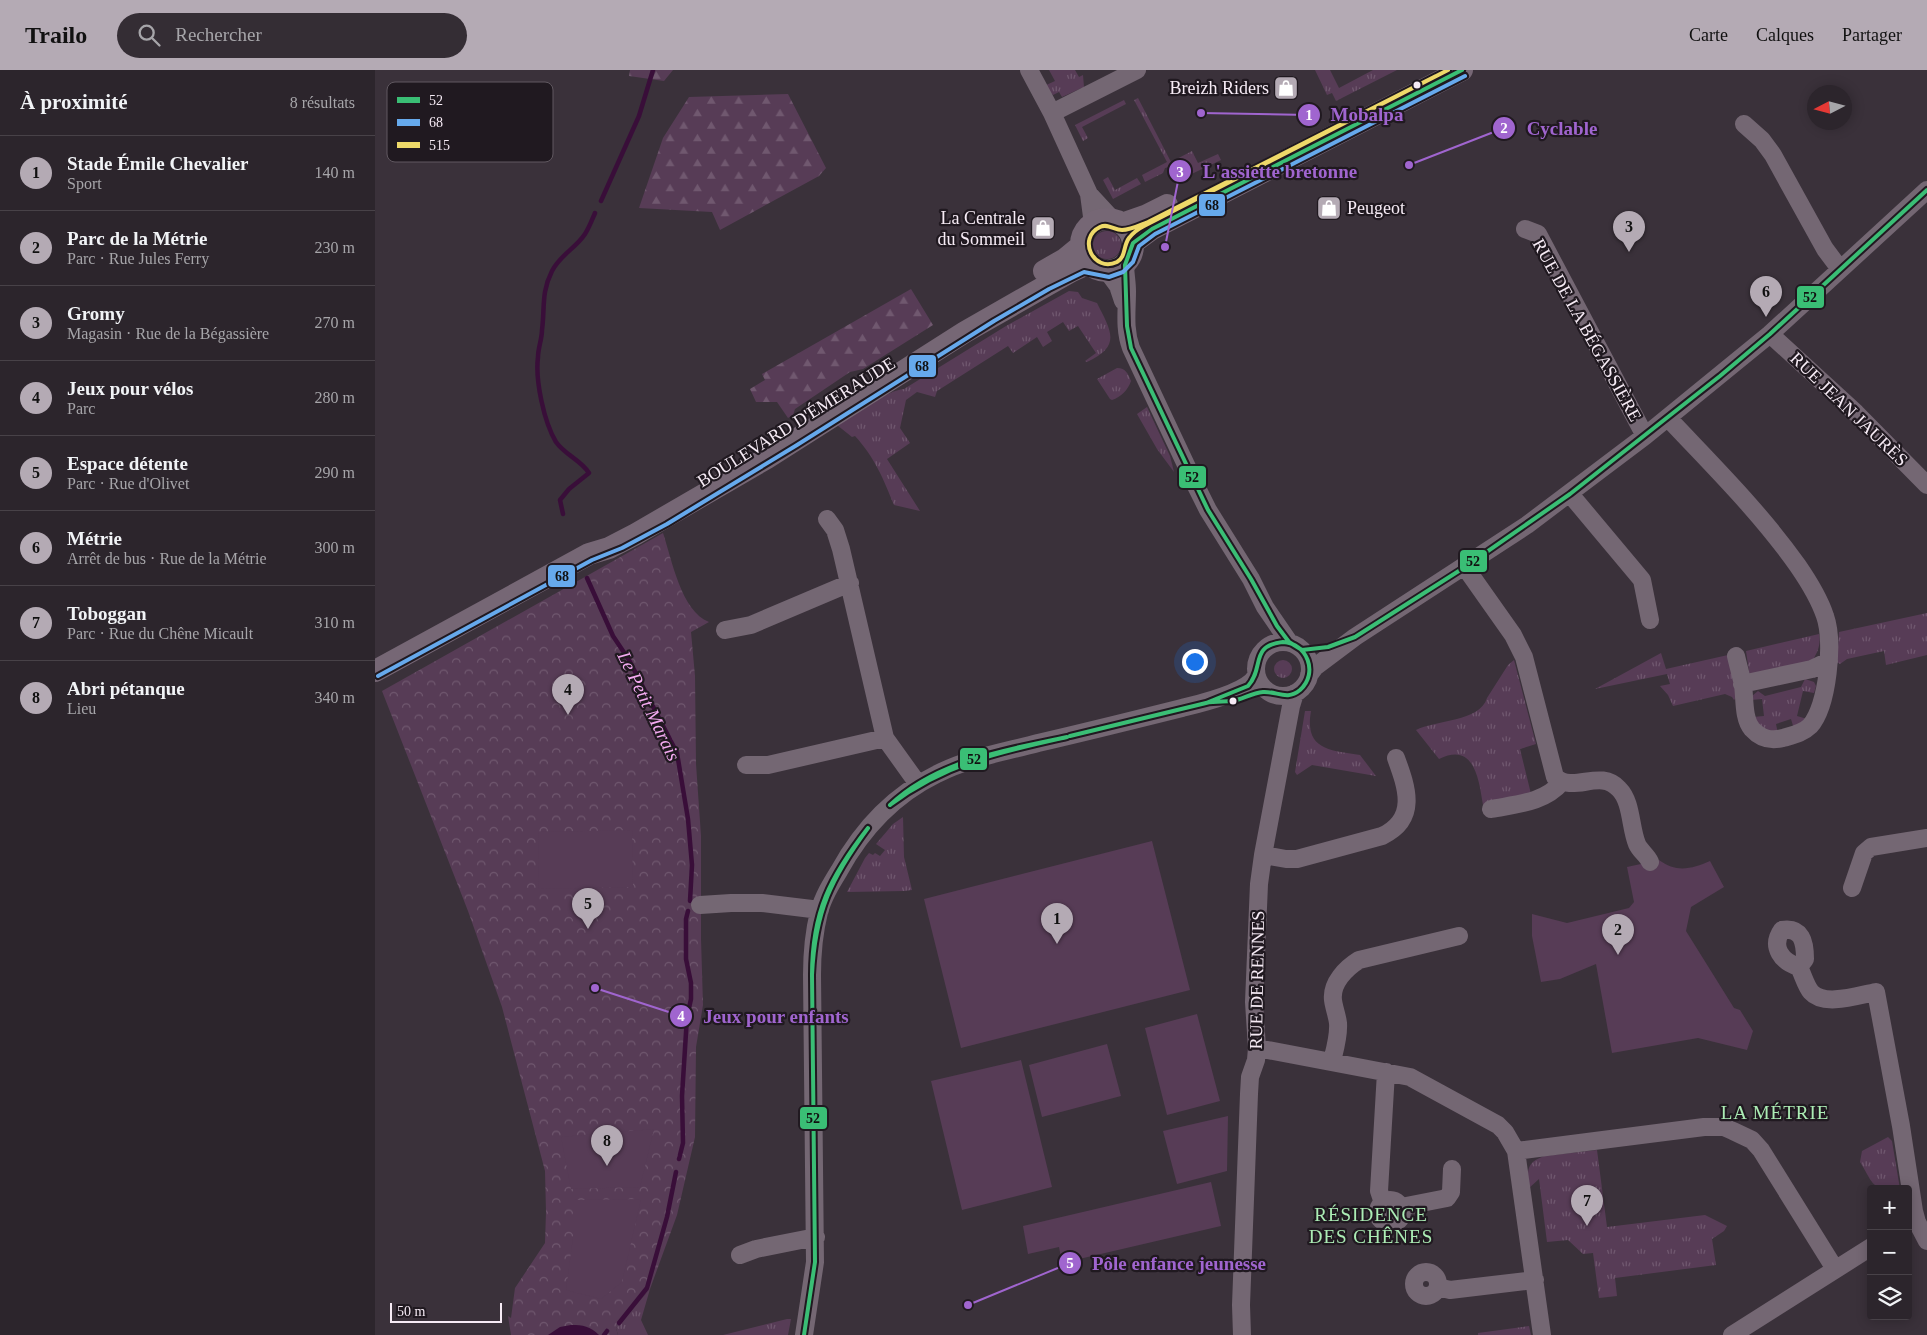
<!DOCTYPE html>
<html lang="fr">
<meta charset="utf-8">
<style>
body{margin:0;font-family:"Times New Roman",serif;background:#342d34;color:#f1f3f6}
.controls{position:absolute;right:15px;bottom:15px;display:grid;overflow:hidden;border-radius:5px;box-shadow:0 2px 12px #0003}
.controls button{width:45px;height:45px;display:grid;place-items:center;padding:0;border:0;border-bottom:1px solid #484248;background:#2c252c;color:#f1f3f6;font:25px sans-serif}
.compass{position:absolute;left:1432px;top:15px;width:45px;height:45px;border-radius:50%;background:#2c252c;box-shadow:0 2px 12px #0003;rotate:264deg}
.scale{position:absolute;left:15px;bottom:12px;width:112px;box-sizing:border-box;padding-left:5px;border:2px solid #f6ebf5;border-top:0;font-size:14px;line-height:18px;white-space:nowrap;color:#f6ebf5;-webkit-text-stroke:4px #201920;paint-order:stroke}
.you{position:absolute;left:819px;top:591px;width:18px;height:18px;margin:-12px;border:4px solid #fff;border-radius:50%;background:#1a73e8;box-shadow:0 0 0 8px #1a73e833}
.badge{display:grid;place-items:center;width:32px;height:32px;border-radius:50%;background:#b4aab4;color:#111;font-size:16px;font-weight:700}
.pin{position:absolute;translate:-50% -41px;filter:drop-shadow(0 1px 2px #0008)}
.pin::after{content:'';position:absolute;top:26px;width:18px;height:15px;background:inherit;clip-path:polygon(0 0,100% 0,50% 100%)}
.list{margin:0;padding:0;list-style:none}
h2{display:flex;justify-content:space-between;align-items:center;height:65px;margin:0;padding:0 20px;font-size:21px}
h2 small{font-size:16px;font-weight:400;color:#a6a5a9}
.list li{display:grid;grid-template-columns:32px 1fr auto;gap:15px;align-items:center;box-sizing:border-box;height:75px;padding:0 20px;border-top:1px solid #484248}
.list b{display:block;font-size:19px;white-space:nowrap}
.list p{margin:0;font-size:16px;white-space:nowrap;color:#a6a5a9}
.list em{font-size:16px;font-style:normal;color:#a6a5a9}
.icon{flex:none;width:28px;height:28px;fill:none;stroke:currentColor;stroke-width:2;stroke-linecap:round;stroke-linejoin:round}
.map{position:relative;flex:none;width:1552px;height:1265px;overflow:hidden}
header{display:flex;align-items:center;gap:30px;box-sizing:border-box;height:70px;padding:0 25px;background:#b4aab4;color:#111}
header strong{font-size:24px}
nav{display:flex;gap:28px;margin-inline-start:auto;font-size:18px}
.search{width:350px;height:45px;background:#342d34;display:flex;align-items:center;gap:12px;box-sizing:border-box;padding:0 18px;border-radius:28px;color:#a6a5a9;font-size:19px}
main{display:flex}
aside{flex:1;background:#2c252c}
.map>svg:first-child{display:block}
.grass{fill:url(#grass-tufts)}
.forest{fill:url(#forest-firs)}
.park{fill:url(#park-crowns)}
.garden{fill:#573c56}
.water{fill:#390e39}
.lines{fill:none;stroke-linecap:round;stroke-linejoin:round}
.stream{stroke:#390e39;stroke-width:4.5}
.minor{stroke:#746773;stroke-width:18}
.major{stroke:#766775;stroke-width:22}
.bus-1-casing{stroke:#201920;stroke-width:8}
.bus-2-casing{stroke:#201920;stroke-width:8}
.bus-3-casing{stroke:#201920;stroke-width:8}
.bus-1{stroke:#3abe75;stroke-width:4}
.bus-2{stroke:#66a9ec;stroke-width:4}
.bus-3{stroke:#eed969;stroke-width:4}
.bus-dot{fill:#f6ebf5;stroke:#201920;stroke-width:2}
.labels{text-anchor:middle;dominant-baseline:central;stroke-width:4.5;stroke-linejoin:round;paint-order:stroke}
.poi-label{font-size:18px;fill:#f6ebf5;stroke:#201920;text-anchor:end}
.street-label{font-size:18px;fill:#f6ebf5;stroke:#201920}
.water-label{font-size:19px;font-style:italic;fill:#f4aaf1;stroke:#201920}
.neighbourhood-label{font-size:19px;letter-spacing:1px;fill:#acedb5;stroke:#201920}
.key{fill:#201920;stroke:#605860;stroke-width:1}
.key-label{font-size:14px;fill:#f6ebf5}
.leader{fill:none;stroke:#a065cf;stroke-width:2}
.callout-dot{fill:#a065cf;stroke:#201920;stroke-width:2}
.mark-label{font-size:15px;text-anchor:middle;font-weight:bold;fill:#fff}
.callout-label{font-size:19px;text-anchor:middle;font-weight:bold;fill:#a065cf;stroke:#201920;stroke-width:4.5;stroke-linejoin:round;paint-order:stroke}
.line-badge{stroke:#201920;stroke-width:2}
.pale-badge-label{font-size:14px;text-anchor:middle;font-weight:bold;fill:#111}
</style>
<header>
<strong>Trailo</strong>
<div class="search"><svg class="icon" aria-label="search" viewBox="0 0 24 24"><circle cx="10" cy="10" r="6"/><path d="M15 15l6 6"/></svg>Rechercher</div>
<nav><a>Carte</a><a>Calques</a><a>Partager</a></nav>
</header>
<main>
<aside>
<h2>À proximité<small>8 résultats</small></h2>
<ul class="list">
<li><span class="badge">1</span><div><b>Stade Émile Chevalier</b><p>Sport</p></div><em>140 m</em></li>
<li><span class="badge">2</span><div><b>Parc de la Métrie</b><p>Parc · Rue Jules Ferry</p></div><em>230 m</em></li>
<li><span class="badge">3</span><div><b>Gromy</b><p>Magasin · Rue de la Bégassière</p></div><em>270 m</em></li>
<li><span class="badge">4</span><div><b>Jeux pour vélos</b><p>Parc</p></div><em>280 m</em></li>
<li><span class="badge">5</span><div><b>Espace détente</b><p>Parc · Rue d'Olivet</p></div><em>290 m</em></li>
<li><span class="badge">6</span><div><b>Métrie</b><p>Arrêt de bus · Rue de la Métrie</p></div><em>300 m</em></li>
<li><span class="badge">7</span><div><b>Toboggan</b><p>Parc · Rue du Chêne Micault</p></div><em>310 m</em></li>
<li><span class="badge">8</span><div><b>Abri pétanque</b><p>Lieu</p></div><em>340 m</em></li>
</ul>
</aside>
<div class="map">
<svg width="1552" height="1265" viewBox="0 0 1552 1265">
<defs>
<pattern id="grass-tufts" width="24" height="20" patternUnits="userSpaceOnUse" patternTransform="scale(1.25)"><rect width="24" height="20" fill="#573c56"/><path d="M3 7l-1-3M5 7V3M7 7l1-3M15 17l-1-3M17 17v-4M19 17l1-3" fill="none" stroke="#70586f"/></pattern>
<pattern id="forest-firs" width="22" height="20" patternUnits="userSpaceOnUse" patternTransform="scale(1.25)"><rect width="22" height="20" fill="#573c56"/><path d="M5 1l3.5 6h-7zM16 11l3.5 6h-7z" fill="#70586f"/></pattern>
<pattern id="park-crowns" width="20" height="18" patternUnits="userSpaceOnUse" patternTransform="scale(1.25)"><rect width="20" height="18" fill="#573c56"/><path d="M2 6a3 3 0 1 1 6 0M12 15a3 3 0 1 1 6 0" fill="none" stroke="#70586f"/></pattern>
</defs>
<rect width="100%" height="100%" fill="#3a313a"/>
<path class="grass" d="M 674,0 L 700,0 L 704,7 L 708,5 L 709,17 L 687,27 L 684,22 L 678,25 L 669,16 L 680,11 Z
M 940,0 L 955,0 L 964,18 L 998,0 L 1022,0 L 961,31 L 957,23 L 952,25 Z
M 763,28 L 796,92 L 817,81 L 823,93 L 843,84 L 846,90 L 804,110 L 798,96 L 790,98 L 788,103 L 770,112 L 767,105 L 792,92 L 759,30 Z
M 749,30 L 751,34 L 707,57 L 713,68 L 708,71 L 700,55 Z
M 733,107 L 740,120 L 762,108 L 766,114 L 738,129 L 728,110 Z
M718 175a14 14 0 1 1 28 0a14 14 0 1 1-28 0Z
M 694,221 L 703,222 L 707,228 L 722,233 C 736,261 747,276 712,292 L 710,291 L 721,283 L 703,256 L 694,261 L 688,252 L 672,262 L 677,271 L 668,277 L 662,267 L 638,283 L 633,276 L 562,321 L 560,327 L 542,322 L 531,330 L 525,358 L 535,373 L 512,389 L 545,441 L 519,435 C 508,408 500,388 480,366 L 477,367 L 462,355 C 479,345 512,320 529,319 L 631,256 Z
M 742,298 C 751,298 753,304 756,311 C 753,320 746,327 737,330 L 735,329 L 722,309 Z
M 772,337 L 795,386 L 799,402 L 782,379 L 762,344 Z
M 1552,543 L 1552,585 L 1511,595 L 1509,581 L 1472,589 L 1465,594 L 1462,592 L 1464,562 Z
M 1444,564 C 1446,574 1443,581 1438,590 L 1375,608 L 1371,581 Z
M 1286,583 L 1291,599 L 1353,585 L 1358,604 L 1361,628 L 1359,630 L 1357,627 L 1350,624 L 1298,636 L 1293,625 L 1285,616 L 1295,614 L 1292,604 L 1220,619 Z
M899 599a9 9 0 1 1 18 0a9 9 0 1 1-18 0Z
M 1139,590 L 1161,674 L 1145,679 L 1156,724 L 1108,735 C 1104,711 1100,671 1064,689 L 1041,660 C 1060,650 1105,652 1112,628 L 1133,595 Z
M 1430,609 L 1439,612 L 1441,616 L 1439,623 L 1428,621 L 1422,646 L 1432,649 L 1419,659 L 1416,649 L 1401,654 L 1403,664 L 1390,662 L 1378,647 L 1389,646 L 1387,629 L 1376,630 L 1377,626 L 1383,621 L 1390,626 L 1426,617 Z
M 930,641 L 936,641 C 929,680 955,680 985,685 L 1001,706 L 937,695 L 922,705 L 920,702 Z
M 528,747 L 529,787 L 537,820 L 529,821 L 472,822 L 490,788 L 494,783 L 498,785 L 500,783 L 505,786 L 510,780 L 501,774 L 518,754 Z
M 1513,1067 L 1517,1071 L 1525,1119 C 1495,1119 1500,1116 1485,1092 L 1487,1081 Z
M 1222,1080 L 1232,1157 L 1330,1145 L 1352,1156 L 1349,1161 L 1337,1169 L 1341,1195 L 1240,1208 L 1242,1226 L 1224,1228 L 1218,1183 L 1208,1184 L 1193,1170 L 1172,1172 L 1164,1109 L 1154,1118 C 1152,1100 1151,1093 1169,1086 Z
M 275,1219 L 266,1250 L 273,1265 L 243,1265 L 241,1258 Z
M 412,1249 L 416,1249 L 413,1265 L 348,1265 Z
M 1154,1256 L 1156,1265 L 1103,1265 L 1103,1263 Z"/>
<path class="forest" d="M 255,0 L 298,0 L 289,11 L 254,6 Z
M 413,24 L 451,98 L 444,106 L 345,160 L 337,142 L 264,138 L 288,68 L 314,27 Z
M 536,219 L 558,255 L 488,299 L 475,302 L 420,339 L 418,345 L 413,348 L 402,332 L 381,332 L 375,319 L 390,310 L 387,304 Z"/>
<path class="park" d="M 288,463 C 297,490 306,541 334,552 L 316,562 L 320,606 L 321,694 L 326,766 L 326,869 L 328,935 L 321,977 L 320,1067 L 302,1145 L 275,1219 L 241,1258 L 243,1265 L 136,1265 L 133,1246 L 136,1248 L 140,1218 L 170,1173 L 171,1142 L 170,1101 L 127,937 L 93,841 L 7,621 Z"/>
<path class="garden" d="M 257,760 L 258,817 L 164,819 L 163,762 Z
M 777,771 L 815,920 L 586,978 L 549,829 Z
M 1284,790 C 1301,803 1317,799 1335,791 L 1349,817 L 1316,837 L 1311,861 L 1359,938 L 1365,940 L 1378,961 L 1372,980 L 1323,968 L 1237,983 L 1221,894 L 1185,909 L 1166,912 L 1157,866 L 1157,844 L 1192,853 L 1254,838 L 1259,832 L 1252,797 Z
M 822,944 L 845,1031 L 792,1045 L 770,958 Z
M 732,974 L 746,1026 L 667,1047 L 654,995 Z
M 646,990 L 677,1117 L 587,1140 L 556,1011 Z
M 853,1046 L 852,1101 L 802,1114 L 788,1061 Z
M 279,1059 L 265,1117 L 196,1119 L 186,1067 Z
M 836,1112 L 846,1156 L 687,1193 L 684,1177 L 653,1184 L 648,1156 Z
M 266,1129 L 247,1212 L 226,1229 L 191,1220 L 198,1167 L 198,1130 Z"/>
<path class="water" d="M 196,1255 C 208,1255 215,1256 224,1265 L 173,1265 L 185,1257 Z"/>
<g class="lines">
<path class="stream" d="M 226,131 L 264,46 L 278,0
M 188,444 L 185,430 L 194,419 L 214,403 C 206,390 190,385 181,372 C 169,352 160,310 163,287 C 163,278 167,269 167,260 C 170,237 166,223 177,201 C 185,185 201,178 210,164 C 214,158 217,150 220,143
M 212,508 L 238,566 L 254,590 L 302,683 L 313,749 L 317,795 L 315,831
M 304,1089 L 308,1073 L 307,1026 L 312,947 L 316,929 L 316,913 L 311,889 L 311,849 L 313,841
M 244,1253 L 272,1218 L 292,1147 L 301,1102
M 229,1265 L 232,1261"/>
<path class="minor" d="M 654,0 L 677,43 L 714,124 L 738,150
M 677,43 L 762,0
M 1369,54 L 1387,70 L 1398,85 L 1450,179 L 1465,199
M 714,124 L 718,154
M 1150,159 L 1163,164 L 1270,366
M 750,193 C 750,203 752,212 752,221 C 752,241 749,259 756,278 L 820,414 L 833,440 L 876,509 L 890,537 L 914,572
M 732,201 L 743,216 L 748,231
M 1395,264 L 1481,343 L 1552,415
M 1293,348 C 1338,396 1385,442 1423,496 C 1434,512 1444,528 1450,546 C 1459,571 1453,636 1435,656 C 1428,663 1418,665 1408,668 C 1396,671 1386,669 1377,659 C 1368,648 1370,629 1368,615 C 1366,605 1363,595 1361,586
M 1195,424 L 1267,510 L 1275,550
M 452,449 L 460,460 L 466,479 L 510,668 L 543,714
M 1090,497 L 1138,565 L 1149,587 L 1180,707 C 1199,724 1225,698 1244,719 C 1257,732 1255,757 1262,774 C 1265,781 1272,785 1275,792
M 350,560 L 376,555 L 475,513
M881 599a27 27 0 1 1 54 0a27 27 0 1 1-54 0Z
M 934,605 L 940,597 L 980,567 L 1152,455 L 1270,366 L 1395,264 L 1552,120
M 1367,614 L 1437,599 L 1454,591
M 371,695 L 393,695 L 510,668
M 1116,739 C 1142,734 1169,733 1187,712
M 888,785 L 911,789 L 922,789 L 1007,766 C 1043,749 1032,718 1021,688
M 1477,818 L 1489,783 L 1496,777 L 1552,768
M 325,835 L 356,833 L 387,833 L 445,840
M 1424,897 L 1430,889 C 1430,872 1427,857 1407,860 C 1395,877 1407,892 1424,897 C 1428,905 1431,916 1436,922 C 1449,937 1484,925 1501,922 L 1526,1056 L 1539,1141 L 1542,1152 L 1552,1171
M 882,978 L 1035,1007 L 1123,1055 L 1130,1062 L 1141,1081 L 1167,1265
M 957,991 C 960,979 964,966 963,953 C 962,945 959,938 958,930 C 956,913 971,898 984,890 L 1084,866
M 1141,1081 L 1329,1057 L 1349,1057 L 1358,1061 L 1377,1070 L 1386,1080 L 1460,1199
M1003 1142a12 12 0 1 1 24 0a12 12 0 1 1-24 0Z
M 1008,1133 L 1004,1121 L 1011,1002
M 1026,1137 L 1072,1128 L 1076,1122 L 1077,1099
M 365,1185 L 381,1179 L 441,1167
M1039 1214a12 12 0 1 1 24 0a12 12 0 1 1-24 0Z
M 1063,1217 L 1075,1220 L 1160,1210
M 429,1265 L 440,1192 L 437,905 C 437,884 439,862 444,842 C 448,827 456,814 464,801 C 487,759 519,725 562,704 C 593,688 629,682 663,673 C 711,662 759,650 807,638 C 827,633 871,623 881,606
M 867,1265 L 866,1235 L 874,1024 L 875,1007 L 881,990 L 882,978 L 879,932 L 884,814 L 888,785 L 916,636 L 920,623
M 1357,1265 L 1496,1177"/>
<path class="major" d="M706 175a26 26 0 1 1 52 0a26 26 0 1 1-52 0Z
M 747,154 L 770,146 L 792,135
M 758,173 L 777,159 L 1087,0
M 669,201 L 690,189 L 707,175
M 0,601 L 214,484 L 234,478 L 261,464 L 392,388 L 590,262 L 697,201 L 708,196 L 717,196"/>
<defs>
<path id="bus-1" d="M 908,572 C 932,573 944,603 925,620 C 912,631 902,621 888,622 C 877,623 868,629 858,631 C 849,632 840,631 831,633 L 873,616 C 890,597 874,576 908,572 Z
M 927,580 L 914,572 L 902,556 L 876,509 L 833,440 L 756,278 L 752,256 L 750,195 L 758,173 L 777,159 L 1087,0
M 927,580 L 953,577 L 980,567 L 1090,497 L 1195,424 L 1345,306 L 1395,264 L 1552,120
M 695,666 L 831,633
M 695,666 L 831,633
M 515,735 C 563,690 631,680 692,667
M 515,735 C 571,693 625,682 692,667
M 437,905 L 440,1192
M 437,905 L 440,1192
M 437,905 C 437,842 455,807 493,758
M 437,905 C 440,842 456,808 493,758
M 429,1265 L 440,1192"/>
<path id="bus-2" d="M 3,606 L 217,490 L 247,478 L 292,454 L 422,375 L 619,251 L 674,219 L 709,202 L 734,207 L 748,202 L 758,192 L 764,176 L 780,164 L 1090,6"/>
<path id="bus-3" d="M 1061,6 L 773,152 C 765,155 756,160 747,160 C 739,160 733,153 725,157 C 702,168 718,203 742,192 C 751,187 748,176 754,168 C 758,163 763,159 769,156 L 1073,0"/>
</defs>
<use href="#bus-1" class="bus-1-casing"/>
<use href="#bus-2" class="bus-2-casing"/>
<use href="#bus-3" class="bus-3-casing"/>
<use href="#bus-1" class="bus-1"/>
<use href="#bus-2" class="bus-2"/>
<use href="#bus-3" class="bus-3"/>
</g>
<defs>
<symbol id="shop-square" viewBox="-11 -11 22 22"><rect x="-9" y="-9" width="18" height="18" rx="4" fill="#b4aab4" stroke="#201920"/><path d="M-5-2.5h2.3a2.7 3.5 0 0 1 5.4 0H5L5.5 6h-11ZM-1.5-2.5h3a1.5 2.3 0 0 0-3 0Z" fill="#fff"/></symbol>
</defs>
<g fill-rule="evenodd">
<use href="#shop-square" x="897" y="4" width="28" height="28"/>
<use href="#shop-square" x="940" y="124" width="28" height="28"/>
<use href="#shop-square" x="654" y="144" width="28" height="28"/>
</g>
<g class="bus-dot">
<circle cx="1042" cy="15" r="4.5"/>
<circle cx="858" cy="631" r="4.5"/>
</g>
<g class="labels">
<g class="poi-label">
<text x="894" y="18">Breizh Riders</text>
<text x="972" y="138" text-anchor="start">Peugeot</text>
<text x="650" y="148">La Centrale<tspan x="650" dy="21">du Sommeil</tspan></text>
</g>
<g class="street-label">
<text transform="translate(1212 260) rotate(61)">RUE DE LA BÉGASSIÈRE</text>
<text transform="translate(1474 339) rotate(44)">RUE JEAN JAURÈS</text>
<text transform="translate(421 352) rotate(-32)">BOULEVARD D'ÉMERAUDE</text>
<text transform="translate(882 910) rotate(-89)">RUE DE RENNES</text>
</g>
<g class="water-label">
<text transform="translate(274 636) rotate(64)">Le Petit Marais</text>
</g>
<g class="neighbourhood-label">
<text x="1400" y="1042">LA MÉTRIE</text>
<text x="996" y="1144">RÉSIDENCE<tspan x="996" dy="22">DES CHÊNES</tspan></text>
</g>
</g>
<rect x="12" y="12" width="166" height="80" rx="8" class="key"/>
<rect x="22" y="27" width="23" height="6" fill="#3abe75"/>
<rect x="22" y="49" width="23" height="7" fill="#66a9ec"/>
<rect x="22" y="72" width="23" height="6" fill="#eed969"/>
<g class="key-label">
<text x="54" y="35">52</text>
<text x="54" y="57">68</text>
<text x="54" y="80">515</text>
</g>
<path class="leader" d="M826 43L934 45M1034 95L1129 58M790 177L805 101M220 918L306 946M593 1235L695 1193"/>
<g class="callout-dot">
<circle cx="826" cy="43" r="5"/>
<circle cx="1034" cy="95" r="5"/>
<circle cx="790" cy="177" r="5"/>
<circle cx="220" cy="918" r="5"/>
<circle cx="593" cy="1235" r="5"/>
<circle cx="934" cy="45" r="12"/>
<circle cx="1129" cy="58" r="12"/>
<circle cx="805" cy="101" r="12"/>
<circle cx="306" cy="946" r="12"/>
<circle cx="695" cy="1193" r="12"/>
</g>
<g class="mark-label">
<text x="934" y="50">1</text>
<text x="1129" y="63">2</text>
<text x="805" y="107">3</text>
<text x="306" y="951">4</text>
<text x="695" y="1198">5</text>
</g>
<g class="callout-label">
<text x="992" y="51">Mobalpa</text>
<text x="1187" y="65">Cyclable</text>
<text x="905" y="108">L'assiette bretonne</text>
<text x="401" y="953">Jeux pour enfants</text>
<text x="804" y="1200">Pôle enfance jeunesse</text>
</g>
<g class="line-badge">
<rect x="823" y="123" width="28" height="24" rx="5" fill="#66a9ec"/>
<rect x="1421" y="215" width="29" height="24" rx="5" fill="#3abe75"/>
<rect x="533" y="284" width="29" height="24" rx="5" fill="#66a9ec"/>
<rect x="803" y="395" width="29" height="24" rx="5" fill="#3abe75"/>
<rect x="1084" y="479" width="29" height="24" rx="5" fill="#3abe75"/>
<rect x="172" y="494" width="29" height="24" rx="5" fill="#66a9ec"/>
<rect x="584" y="677" width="29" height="24" rx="5" fill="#3abe75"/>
<rect x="424" y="1036" width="29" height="24" rx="5" fill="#3abe75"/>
</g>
<g class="pale-badge-label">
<text x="837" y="140">68</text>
<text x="1435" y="232">52</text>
<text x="547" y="301">68</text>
<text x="817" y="412">52</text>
<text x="1098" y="496">52</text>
<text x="187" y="511">68</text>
<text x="599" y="694">52</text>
<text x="438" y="1053">52</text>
</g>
</svg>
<div class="controls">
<button>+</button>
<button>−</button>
<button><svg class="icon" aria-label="layers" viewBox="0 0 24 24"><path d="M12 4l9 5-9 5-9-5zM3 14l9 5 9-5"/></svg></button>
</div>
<svg class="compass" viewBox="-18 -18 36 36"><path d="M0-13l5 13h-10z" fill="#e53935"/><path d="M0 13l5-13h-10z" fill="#a6a5a9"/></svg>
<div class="scale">50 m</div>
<div class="you"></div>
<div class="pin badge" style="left:682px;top:874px">1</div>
<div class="pin badge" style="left:1243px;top:885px">2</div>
<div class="pin badge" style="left:1254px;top:182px">3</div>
<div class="pin badge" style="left:193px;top:645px">4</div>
<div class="pin badge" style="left:213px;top:859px">5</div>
<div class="pin badge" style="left:1391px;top:247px">6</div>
<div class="pin badge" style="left:1212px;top:1156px">7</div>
<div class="pin badge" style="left:232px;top:1096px">8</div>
</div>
</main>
